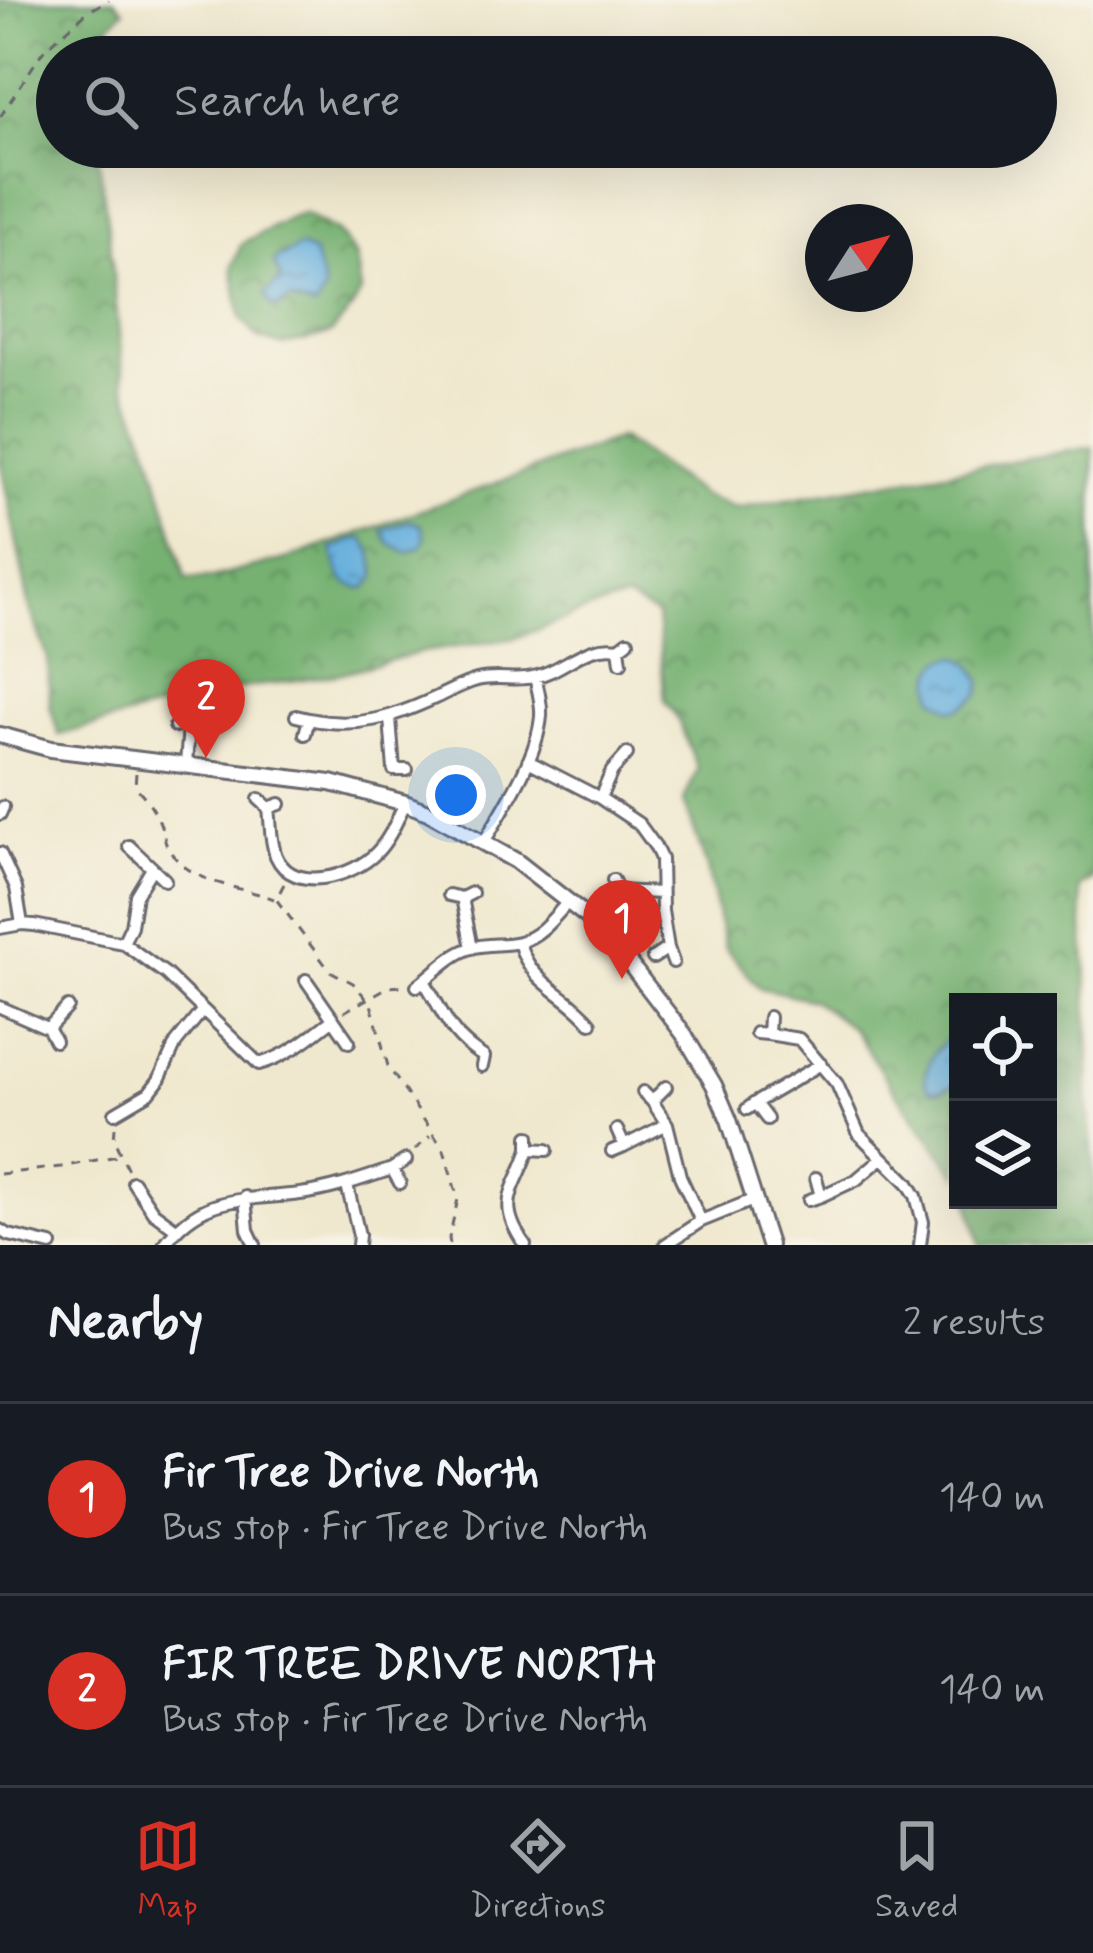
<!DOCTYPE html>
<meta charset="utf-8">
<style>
body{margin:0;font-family:Mynerve,sans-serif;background:#242831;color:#f1f3f6}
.controls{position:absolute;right:36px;bottom:36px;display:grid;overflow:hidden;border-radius:0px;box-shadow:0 12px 48px #0002}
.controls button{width:108px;height:108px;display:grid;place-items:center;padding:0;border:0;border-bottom:3px solid #363941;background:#171b24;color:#f1f3f6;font:60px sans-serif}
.compass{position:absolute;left:805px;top:204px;width:108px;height:108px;border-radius:50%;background:#171b24;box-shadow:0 12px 48px #0002;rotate:54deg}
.you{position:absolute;left:456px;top:795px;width:42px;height:42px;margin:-30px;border:9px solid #fff;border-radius:50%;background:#1a73e8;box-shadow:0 0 0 18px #1a73e833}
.badge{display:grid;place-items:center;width:78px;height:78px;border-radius:50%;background:#d93025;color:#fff;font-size:39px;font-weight:700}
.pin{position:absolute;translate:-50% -99px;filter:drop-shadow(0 3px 6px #0008)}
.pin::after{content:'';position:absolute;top:63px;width:42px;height:36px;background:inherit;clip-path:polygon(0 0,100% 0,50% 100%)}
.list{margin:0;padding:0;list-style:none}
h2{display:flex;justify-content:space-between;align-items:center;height:156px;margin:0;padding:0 48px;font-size:51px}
h2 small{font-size:39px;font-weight:400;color:#9ea1a6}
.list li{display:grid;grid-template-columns:78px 1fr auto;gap:36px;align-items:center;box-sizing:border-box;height:192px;padding:0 48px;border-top:3px solid #363941}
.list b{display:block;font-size:45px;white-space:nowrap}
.list p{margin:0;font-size:39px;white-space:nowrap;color:#9ea1a6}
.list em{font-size:39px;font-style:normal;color:#9ea1a6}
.icon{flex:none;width:66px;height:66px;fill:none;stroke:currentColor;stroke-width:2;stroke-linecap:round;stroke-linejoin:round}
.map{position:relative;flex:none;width:1093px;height:1245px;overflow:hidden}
.search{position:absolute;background:#171b24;box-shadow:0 12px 48px #0002;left:36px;right:36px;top:36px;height:132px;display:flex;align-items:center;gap:30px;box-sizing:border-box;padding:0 42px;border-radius:66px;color:#9ea1a6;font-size:45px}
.sheet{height:540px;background:#171b24}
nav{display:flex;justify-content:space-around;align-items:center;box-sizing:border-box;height:168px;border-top:3px solid #363941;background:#171b24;font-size:33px;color:#9ea1a6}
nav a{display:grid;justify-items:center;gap:6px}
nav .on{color:#d93025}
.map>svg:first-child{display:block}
.forest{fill:url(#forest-crowns);stroke:#4c6a56;stroke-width:3}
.water{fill:url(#water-ripples);stroke:#44688c;stroke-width:3}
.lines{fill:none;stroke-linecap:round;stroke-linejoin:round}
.minor-casing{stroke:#6a676e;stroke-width:16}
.tertiary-casing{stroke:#6a676e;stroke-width:20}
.path{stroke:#6a676e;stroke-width:3;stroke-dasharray:9 9;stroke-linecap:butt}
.minor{stroke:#fff;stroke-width:10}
.tertiary{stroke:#fff;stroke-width:14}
</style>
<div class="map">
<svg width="1093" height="1245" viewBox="0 0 1093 1245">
<defs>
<pattern id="forest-crowns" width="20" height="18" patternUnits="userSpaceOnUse" patternTransform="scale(3)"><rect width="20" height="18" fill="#76b171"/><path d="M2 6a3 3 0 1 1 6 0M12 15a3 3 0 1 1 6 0" fill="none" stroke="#60905e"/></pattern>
<pattern id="water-ripples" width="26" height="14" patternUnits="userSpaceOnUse" patternTransform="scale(3)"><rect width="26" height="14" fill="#65afdd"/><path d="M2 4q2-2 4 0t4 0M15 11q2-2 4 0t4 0" fill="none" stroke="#538eb4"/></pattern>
</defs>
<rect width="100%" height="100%" fill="#f7f3e8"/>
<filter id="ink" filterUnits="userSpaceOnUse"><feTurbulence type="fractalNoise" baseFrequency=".00833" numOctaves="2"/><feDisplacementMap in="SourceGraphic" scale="24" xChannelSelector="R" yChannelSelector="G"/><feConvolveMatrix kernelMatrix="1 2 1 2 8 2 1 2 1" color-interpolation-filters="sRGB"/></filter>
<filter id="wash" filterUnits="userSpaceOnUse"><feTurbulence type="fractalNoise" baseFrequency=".004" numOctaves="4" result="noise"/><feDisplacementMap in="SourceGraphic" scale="48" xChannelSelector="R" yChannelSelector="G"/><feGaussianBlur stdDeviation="2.7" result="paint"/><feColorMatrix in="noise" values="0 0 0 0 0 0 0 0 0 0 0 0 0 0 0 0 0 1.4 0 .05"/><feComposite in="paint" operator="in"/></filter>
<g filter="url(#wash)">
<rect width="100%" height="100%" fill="#f0e8ce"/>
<path class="forest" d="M 0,0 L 114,0 L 124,10 L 91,44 L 91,57 L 57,57 L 57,147 L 97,147 L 109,233 L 124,383 L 151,454 L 186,579 L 212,578 L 290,558 L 620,438 L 703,496 L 735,508 L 1093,447 L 1093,880 L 1080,887 L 1086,964 L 1089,1054 L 1087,1099 L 1093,1163 L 1093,1245 L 980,1245 L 969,1200 L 1048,1200 L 1048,1002 L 958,1002 L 958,1034 C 933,1044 929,1065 930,1090 L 941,1090 L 958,1084 L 958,1176 L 893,1089 L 853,1029 L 813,1000 L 760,988 L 725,948 L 707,867 L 684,801 L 698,769 L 677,717 L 665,701 L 657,615 L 626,599 L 591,609 L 516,638 L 422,652 L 338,674 L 228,690 L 59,735 L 50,706 L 48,658 L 30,609 L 0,459 Z
M 304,214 L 337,232 L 356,256 L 361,292 L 352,309 L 331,333 L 312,339 L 281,345 L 258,338 L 241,318 L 232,267 L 242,243 L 293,217 Z"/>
<path class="water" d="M 300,247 L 314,253 L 325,291 L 315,308 L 291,300 L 273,308 L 265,294 L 281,279 L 274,261 Z
M 409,521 L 421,525 L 425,538 L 421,547 L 407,552 L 389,543 L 382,530 Z
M 355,539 L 364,539 L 372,552 L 376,577 L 366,588 C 338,588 338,571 332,549 Z
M 957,656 L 971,664 L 982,682 L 980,694 L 961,708 L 952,710 L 934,697 C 930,675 933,659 957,656 Z
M 958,1034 L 958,1084 L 941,1090 L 930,1090 L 925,1083 C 926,1063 938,1041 958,1034 Z"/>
</g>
<g filter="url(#ink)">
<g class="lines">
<defs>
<path id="minor" d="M 621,663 L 619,648 L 628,641
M 296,716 L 309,719 L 305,734
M 390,718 L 394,770 L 407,770
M 309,719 C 356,729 392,718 435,698 C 448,692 462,684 477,680 C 496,675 515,681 533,677 C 565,671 584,642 619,648
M 175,726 L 189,727 L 186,764
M 627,754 L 612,771 L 600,798 L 639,824 L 655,846 L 661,859 L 662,911 L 668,948
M 528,761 L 600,798
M 259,799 L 269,808 L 280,804
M 269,808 C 271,823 270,841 276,856 C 293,895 354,876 376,853 C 390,839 397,820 405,803
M 0,814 L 3,807
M 484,842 C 504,808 538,756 541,716 C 542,703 538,690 535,677
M 129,846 L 165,880
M 0,853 L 16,888 L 22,924
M 618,891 L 661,893
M 449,895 L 462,898 L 472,893
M 610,895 L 618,891 L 613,880
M 462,898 L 472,948
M 0,928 L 22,924 L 34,925 L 123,943 L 166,974 L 259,1064 C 288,1056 309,1038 332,1020
M 519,942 C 531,986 565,991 591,1023
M 123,943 L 131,926 L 136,895 L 151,870
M 653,958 L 668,948 L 673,962
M 306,980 L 349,1042
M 424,981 C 445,1014 448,1035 484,1057 L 482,1066
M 417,986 C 435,973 450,955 471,948 C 487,943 503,946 519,942 C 541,936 554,917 569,901
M 0,1007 L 48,1028 L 55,1041
M 48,1028 L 68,1007
M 756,1033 L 768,1034 L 769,1017
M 768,1034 L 799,1039 L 837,1084 L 859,1134 L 908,1183 L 916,1196 L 923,1222 L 920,1245
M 643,1092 L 652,1101 L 666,1087
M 652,1101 L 667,1124 L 680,1176 L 701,1221
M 755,1103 L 821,1064
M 747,1109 L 755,1103 L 767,1119
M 115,1113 L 149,1093 L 159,1080 L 176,1043 L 202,1011
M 529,1136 L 529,1149 L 547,1150
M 624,1146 L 667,1124
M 612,1151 L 624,1146 L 617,1130
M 133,1182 L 153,1212 L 176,1229
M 400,1183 L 392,1169 L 406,1160
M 347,1185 L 359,1235 L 358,1245
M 821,1196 L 856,1180 L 882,1158
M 245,1197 L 248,1230 L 255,1245
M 809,1200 L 821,1196 L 816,1178
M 0,1230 L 9,1235 L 51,1245
M 164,1245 C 202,1193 244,1201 300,1194 C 332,1190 362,1179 392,1169
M 525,1245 C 494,1201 516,1190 529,1149
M 665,1245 L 701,1221 L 753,1200"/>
<path id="tertiary" d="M 0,735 L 51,749 L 331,783 L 405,803 L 428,812 L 516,861 L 589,918 L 629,963 L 683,1033 L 714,1085 L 729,1120 L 769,1245"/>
</defs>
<use href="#minor" class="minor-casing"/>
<use href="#tertiary" class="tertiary-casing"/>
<path class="path" d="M 0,117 L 43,51 L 87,12 L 109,0
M 136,773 L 135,786 C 146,798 155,809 161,826 C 163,832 164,838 166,844 C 186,885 238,885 274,899
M 284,884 L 276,899 L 330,971 L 353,983 L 371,1004 L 388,1066 L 444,1150 L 458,1199 L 449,1238 L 450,1245
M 344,1012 L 388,987 L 405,986
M 115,1127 L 114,1140 L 130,1174
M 415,1150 L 430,1136
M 0,1174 L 61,1167 L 122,1155"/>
<use href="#minor" class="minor"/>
<use href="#tertiary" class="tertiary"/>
</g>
</g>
</svg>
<div class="controls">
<button><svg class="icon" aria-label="locate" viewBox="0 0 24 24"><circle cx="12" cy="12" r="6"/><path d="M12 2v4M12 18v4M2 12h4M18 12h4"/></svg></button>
<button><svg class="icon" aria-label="layers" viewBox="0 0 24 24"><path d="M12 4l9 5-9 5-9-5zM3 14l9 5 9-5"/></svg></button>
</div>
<svg class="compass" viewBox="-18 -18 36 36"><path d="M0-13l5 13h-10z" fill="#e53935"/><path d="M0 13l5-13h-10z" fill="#9ea1a6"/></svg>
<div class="you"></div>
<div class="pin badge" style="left:622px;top:979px">1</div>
<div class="pin badge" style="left:206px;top:758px">2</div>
<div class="search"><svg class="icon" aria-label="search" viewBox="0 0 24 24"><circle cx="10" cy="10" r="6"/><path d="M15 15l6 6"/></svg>Search here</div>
</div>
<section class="sheet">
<h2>Nearby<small>2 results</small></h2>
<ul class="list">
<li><span class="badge">1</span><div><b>Fir Tree Drive North</b><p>Bus stop · Fir Tree Drive North</p></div><em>140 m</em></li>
<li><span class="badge">2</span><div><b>FIR TREE DRIVE NORTH</b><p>Bus stop · Fir Tree Drive North</p></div><em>140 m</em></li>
</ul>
</section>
<nav>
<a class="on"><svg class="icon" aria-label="map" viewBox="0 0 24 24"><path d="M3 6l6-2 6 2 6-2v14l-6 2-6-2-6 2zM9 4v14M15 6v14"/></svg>Map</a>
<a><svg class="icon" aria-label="directions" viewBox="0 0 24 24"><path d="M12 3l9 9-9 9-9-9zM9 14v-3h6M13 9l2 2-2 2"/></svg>Directions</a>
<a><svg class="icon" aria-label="saved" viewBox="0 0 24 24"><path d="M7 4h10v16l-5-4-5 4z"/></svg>Saved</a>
</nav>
